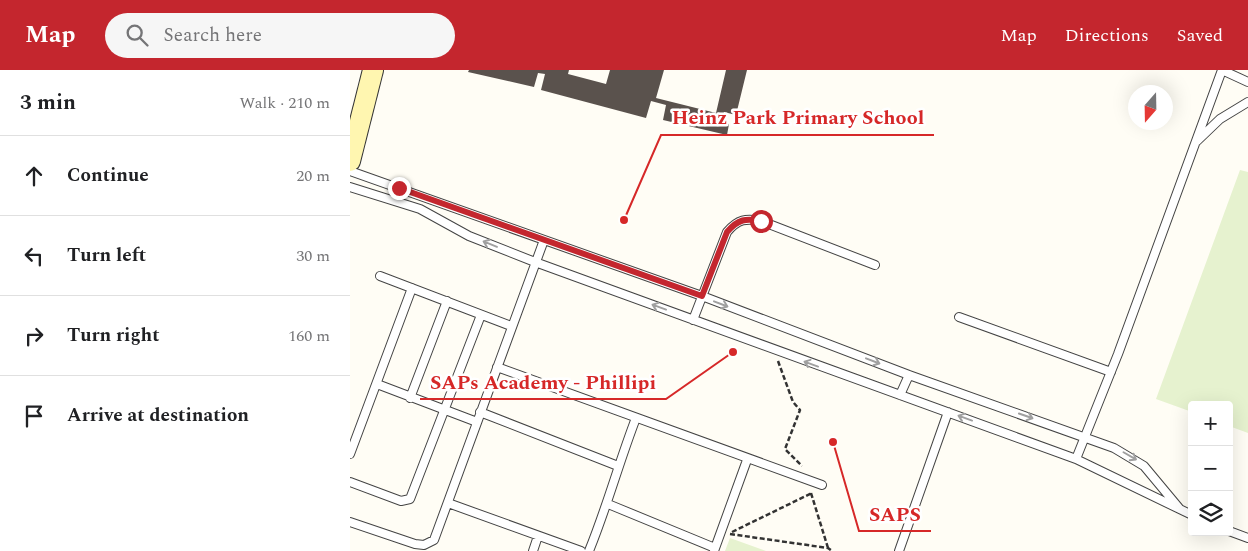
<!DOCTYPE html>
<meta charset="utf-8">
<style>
body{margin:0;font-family:Spectral,serif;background:#f6f6f6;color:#202124}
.controls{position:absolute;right:15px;bottom:15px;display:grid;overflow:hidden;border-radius:5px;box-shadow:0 5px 20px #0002}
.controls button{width:45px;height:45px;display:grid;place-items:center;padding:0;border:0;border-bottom:1px solid #e0e0e0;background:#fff;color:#202124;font:25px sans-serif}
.compass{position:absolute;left:778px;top:15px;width:45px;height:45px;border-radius:50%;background:#fff;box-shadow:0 5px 20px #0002;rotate:200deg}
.stop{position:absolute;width:15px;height:15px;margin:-11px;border:4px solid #c4262e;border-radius:50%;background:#fff}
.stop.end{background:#c4262e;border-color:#fff;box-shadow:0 1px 5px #0008}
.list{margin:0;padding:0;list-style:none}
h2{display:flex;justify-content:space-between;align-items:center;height:65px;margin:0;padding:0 20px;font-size:21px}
h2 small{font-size:16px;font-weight:400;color:#757577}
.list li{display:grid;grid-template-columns:32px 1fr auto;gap:15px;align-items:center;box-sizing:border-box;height:80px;padding:0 20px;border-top:1px solid #e0e0e0}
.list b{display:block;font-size:19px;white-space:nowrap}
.list em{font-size:16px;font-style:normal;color:#757577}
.icon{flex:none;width:28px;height:28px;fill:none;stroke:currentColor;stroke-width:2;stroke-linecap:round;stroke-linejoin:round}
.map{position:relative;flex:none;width:898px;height:481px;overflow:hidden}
header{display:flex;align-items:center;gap:30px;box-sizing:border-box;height:70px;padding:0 25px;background:#c4262e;color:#fff}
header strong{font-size:24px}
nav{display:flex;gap:28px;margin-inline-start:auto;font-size:18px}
.search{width:350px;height:45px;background:#f6f6f6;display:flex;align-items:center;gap:12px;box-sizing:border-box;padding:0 18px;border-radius:28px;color:#757577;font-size:19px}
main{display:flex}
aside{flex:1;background:#fff}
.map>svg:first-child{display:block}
.pitch{fill:#e6f2cf}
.building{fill:#5a524d}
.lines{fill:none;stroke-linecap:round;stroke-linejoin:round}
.service-casing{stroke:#444;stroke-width:10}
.secondary-casing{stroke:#333;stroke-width:22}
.path{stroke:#333;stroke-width:2.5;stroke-dasharray:5 2.5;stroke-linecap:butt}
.service{stroke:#fff;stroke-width:8}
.secondary{stroke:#fff6b0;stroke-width:20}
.oneway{stroke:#a0a0a0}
.route{stroke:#c4262e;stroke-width:6}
.leader{fill:none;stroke:#d62828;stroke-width:2}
.callout-dot{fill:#d62828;stroke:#fff;stroke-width:2}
.callout-label{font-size:20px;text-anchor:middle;font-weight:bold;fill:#d62828;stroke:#fff;stroke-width:5;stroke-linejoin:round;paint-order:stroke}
</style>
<header>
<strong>Map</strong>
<div class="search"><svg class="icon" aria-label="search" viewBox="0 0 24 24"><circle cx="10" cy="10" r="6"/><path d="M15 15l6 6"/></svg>Search here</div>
<nav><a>Map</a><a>Directions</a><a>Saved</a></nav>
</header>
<main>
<aside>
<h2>3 min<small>Walk · 210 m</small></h2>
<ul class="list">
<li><svg class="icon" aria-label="ahead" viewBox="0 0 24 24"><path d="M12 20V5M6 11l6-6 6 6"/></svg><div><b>Continue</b></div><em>20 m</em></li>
<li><svg class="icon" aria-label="left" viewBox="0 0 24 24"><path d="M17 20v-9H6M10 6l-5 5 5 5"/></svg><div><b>Turn left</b></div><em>30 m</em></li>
<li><svg class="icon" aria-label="right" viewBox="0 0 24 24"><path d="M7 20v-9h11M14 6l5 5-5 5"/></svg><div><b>Turn right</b></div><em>160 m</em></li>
<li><svg class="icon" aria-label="arrive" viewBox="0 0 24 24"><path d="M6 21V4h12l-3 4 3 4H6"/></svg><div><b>Arrive at destination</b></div></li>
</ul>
</aside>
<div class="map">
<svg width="898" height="481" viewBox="0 0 898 481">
<rect width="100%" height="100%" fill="#fffdf5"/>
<path class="pitch" d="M 890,100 L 898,102 L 898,363 L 879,356 L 879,335 L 842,335 L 842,342 L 806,329 Z
M 380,468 L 416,481 L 375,481 Z"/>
<path class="building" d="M 119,0 L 219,0 L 218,4 L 256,14 L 260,0 L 314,0 L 306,28 L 366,43 L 376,0 L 397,0 L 386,45 L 374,42 L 371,52 L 379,54 L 377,65 L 313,50 L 316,35 L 301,31 L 296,48 L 191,20 L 195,4 L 188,3 L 184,17 L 118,2 Z"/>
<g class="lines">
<defs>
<path id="service" d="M 872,0 L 898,12
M 847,71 L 870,49 L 898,32
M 0,101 L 352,226 L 559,305 L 764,378 L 794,396 L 829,438
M 0,117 L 70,139 L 119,166 L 185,192 L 726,389 L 842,445
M 30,206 L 161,256
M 609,247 L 761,302
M 343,250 L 377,162 C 388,149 396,148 411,151 L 525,195
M 147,297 L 472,415
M 27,314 L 127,352
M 550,325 L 559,305
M 60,328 L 97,231
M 130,342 L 268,396
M 0,384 L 62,218
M 726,389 L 768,284 L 872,0
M 0,412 L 51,431 L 60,429 L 131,245
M 98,433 L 231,481
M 258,434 L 365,478
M 0,452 L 65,474 L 74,475 L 84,470 L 194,170
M 879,461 L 898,468
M 183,481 L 188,466
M 239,481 C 257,437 269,392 286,348
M 364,481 L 397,390
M 549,481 L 598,342"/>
<path id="secondary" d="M 0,91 L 23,0"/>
</defs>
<use href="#service" class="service-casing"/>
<use href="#secondary" class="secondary-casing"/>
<path class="path" d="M 428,291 L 443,332 L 450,340 L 435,379 L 452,396
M 461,423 L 478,478
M 382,462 L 462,423
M 380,464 L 478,478 L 482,481"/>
<use href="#service" class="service"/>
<use href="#secondary" class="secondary"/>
</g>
<defs><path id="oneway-shaft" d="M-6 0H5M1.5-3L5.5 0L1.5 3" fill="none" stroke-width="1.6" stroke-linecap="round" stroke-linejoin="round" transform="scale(1.25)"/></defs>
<g class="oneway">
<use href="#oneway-shaft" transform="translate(140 174) rotate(-158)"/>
<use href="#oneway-shaft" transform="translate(371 234) rotate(21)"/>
<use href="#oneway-shaft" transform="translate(309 237) rotate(-160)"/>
<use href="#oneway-shaft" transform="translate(523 291) rotate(21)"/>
<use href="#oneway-shaft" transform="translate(461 294) rotate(-160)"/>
<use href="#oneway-shaft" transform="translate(676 346) rotate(19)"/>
<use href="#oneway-shaft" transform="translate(615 348) rotate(-160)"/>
<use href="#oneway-shaft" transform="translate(780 386) rotate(30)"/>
</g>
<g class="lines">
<path class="route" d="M 49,118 L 352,226 L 377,162 C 388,149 396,148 411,151"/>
</g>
<path class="leader" d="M274 150L311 65H584M383 282L316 329H70M483 372L509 461H581"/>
<g class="callout-dot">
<circle cx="274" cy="150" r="5"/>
<circle cx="383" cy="282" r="5"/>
<circle cx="483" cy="372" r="5"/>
</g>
<g class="callout-label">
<text x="448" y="54">Heinz Park Primary School</text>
<text x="193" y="319">SAPs Academy - Phillipi</text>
<text x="545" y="451">SAPS</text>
</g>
</svg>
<div class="controls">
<button>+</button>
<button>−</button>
<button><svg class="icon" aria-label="layers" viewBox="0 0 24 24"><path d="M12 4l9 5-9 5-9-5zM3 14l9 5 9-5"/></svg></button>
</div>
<svg class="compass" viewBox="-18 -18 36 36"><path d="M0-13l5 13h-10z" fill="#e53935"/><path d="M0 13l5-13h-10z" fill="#757577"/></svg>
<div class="stop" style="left:411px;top:151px"></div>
<div class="stop end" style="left:49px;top:118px"></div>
</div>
</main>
